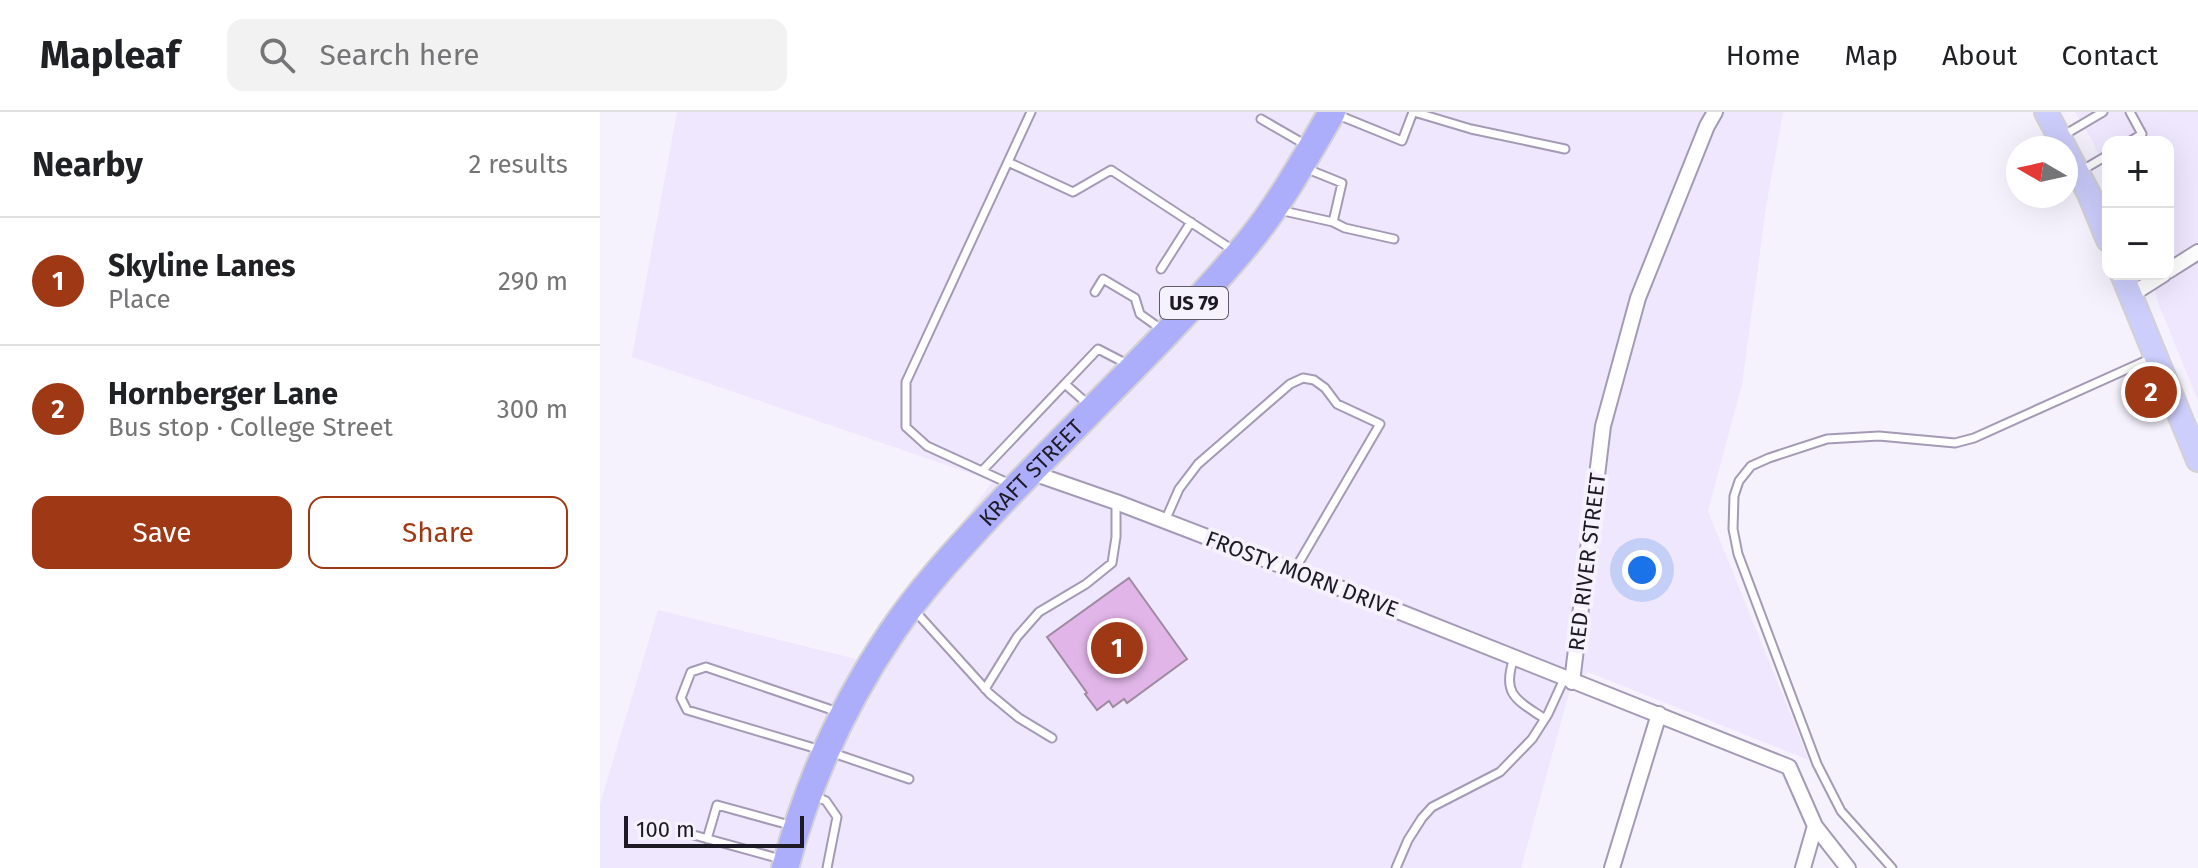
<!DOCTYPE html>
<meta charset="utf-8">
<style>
body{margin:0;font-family:"Fira Sans",sans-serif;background:#f2f2f2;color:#202124}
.controls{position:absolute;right:24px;top:24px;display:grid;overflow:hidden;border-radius:16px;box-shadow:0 8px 32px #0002}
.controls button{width:72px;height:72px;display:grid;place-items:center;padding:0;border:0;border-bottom:2px solid #e0e0e0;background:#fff;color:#202124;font:40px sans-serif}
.compass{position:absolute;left:1406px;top:24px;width:72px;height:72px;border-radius:50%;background:#fff;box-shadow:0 8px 32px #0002;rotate:279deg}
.scale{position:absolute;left:24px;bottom:20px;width:180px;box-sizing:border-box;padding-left:8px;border:4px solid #1e1a25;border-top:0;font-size:22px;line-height:28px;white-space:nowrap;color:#1e1a25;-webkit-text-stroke:6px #f5f1fd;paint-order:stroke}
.you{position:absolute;left:1042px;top:458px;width:28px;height:28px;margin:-20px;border:6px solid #fff;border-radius:50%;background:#1a73e8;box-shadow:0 0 0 12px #1a73e833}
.badge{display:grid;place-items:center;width:52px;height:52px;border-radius:50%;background:#9f3814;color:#fff;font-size:26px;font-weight:700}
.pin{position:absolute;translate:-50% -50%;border:4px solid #fff;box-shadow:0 2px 8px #0006}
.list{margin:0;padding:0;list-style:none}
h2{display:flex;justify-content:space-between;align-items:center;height:104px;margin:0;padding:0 32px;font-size:34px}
h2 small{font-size:26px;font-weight:400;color:#757577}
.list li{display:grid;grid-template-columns:52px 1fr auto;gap:24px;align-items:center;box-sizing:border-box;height:128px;padding:0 32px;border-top:2px solid #e0e0e0}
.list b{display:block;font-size:30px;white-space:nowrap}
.list p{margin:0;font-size:26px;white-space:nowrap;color:#757577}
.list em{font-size:26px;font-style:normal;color:#757577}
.actions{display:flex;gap:16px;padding:24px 32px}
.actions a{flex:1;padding:18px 0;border:2px solid #9f3814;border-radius:16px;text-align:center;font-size:28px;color:#9f3814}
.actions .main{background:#9f3814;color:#fff}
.icon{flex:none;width:44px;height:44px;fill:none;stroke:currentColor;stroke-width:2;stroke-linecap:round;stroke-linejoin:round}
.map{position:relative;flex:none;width:1598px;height:756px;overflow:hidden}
header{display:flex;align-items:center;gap:48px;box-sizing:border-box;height:112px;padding:0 40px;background:#fff;border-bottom:2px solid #e0e0e0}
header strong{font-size:38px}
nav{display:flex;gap:44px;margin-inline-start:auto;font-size:28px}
.search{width:560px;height:72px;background:#f2f2f2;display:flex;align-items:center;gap:20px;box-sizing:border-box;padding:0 28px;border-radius:16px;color:#757577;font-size:30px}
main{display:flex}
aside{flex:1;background:#fff}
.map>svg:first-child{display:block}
.built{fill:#efe7fd}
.building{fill:#e2b5e9;stroke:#9e8aa1;stroke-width:2}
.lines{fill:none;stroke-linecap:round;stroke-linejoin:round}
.lane-casing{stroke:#a49ab5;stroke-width:11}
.street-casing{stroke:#a49ab5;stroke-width:18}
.primary-casing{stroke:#d2d1d3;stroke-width:26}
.highway-casing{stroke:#d2d1d3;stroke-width:30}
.lane{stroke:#fff;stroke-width:7}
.street{stroke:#fff;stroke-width:14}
.primary{stroke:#cecefd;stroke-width:22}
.highway{stroke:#adaefb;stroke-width:26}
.labels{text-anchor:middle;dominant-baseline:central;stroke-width:8;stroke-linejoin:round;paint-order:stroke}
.shield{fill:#f5f1fd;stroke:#5e5a66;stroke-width:2}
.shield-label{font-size:20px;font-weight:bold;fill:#1e1a25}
.street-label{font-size:22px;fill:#1e1a25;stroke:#f5f1fd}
</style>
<header>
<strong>Mapleaf</strong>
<div class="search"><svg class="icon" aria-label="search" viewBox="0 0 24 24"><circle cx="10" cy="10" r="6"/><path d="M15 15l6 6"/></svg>Search here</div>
<nav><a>Home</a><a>Map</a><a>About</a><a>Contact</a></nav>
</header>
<main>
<aside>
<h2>Nearby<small>2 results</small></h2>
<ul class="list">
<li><span class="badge">1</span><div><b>Skyline Lanes</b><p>Place</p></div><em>290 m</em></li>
<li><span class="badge">2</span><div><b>Hornberger Lane</b><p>Bus stop · College Street</p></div><em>300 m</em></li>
</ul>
<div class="actions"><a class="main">Save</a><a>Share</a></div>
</aside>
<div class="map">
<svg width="1598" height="756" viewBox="0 0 1598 756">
<rect width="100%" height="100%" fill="#f5f1fd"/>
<path class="built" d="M 77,0 L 1183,0 L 1166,95 L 1142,272 L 1108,399 L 1209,648 L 988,560 L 969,581 L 921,756 L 0,756 L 0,692 L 58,498 L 260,548 L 393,369 L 32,245 Z
M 1475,0 L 1598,0 L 1598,289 L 1559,193 L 1550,162 L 1568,162 L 1568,30 L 1508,30 L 1508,64 L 1492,28 Z"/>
<path class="building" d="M 529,466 L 587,547 L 527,591 L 524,587 L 513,595 L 509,589 L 497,598 L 485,582 L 487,581 L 447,525 Z"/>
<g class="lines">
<defs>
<path id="lane" d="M 814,0 L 871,17 L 965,37
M 738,3 L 802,29 L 813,0
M 661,7 L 706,33
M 1464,23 L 1503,0
M 1529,30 L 1542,22 L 1530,0
M 408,50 L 473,80 L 511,58 L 633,138
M 1479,60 L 1508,43
M 679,98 L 733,110 L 742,71 L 705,56
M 733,110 L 745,116 L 794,127
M 561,157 L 591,110
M 495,180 L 503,167 L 535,186 L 540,202 L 561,217
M 465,272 L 490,294
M 382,359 L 498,237 L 527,252
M 410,372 L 327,334 L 306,315 L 306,270 L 431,0
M 565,409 L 579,377 L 598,352 L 690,272 L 703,266 L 714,268 L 725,276 L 737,292 L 780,312 L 694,459
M 315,499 L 390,582 L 419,606 L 452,626
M 914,546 C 901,583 917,588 945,607
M 385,577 L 417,525 L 439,500 L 486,472 L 512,451 L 516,425 L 516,390
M 221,638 L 87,598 L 81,586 L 91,560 L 106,555 L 238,600
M 233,641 L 309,667
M 215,684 L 226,689 L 237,705 L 227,756
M 90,722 L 181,747
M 107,727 L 117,693 L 193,714
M 796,756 L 808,728 L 822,706 L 832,695 L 900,660 L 932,627 L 948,602 L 964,567
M 1292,756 L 1241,699 L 1217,652 L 1138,442 L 1133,417 L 1134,384 L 1139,369 L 1151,354 L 1169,346 L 1227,327 L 1279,324 L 1355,331 L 1374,326 L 1554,245"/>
<path id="street" d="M 1568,159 L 1598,140
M 1531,183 L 1564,162
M 430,360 L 516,390 L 750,480 L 1189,655 L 1215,714 L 1248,756
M 972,570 L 1003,314 L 1038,186 L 1107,14 L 1115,0
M 1012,756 L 1059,602
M 1203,756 L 1215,714"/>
<path id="primary" d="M 1446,0 L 1465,36
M 1466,38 L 1489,82 L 1508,128
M 1522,162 L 1598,348"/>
<g id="highway">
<path id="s1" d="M 185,756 C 207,673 244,591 292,520 C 322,475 360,435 397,395 C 480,307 569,225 647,132 C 680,92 706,45 732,0"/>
</g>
</defs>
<use href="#lane" class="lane-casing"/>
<use href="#street" class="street-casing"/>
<use href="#primary" class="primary-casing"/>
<use href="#highway" class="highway-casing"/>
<use href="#lane" class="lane"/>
<use href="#street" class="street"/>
<use href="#primary" class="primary"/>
<use href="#highway" class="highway"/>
</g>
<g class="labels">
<rect class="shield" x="560" y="175" width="68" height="32" rx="6"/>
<g class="shield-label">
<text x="594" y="191">US 79</text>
</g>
<g class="street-label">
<text stroke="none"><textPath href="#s1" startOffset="472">KRAFT STREET</textPath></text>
<text transform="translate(987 450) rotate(-83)">RED RIVER STREET</text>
<text transform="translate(702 462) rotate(21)">FROSTY MORN DRIVE</text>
</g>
</g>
</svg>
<div class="controls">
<button>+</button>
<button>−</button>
</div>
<svg class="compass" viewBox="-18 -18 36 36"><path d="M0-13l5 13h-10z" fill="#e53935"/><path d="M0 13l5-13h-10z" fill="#757577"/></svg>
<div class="scale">100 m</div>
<div class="you"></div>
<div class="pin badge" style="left:517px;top:536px">1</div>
<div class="pin badge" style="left:1551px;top:280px">2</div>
</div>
</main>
